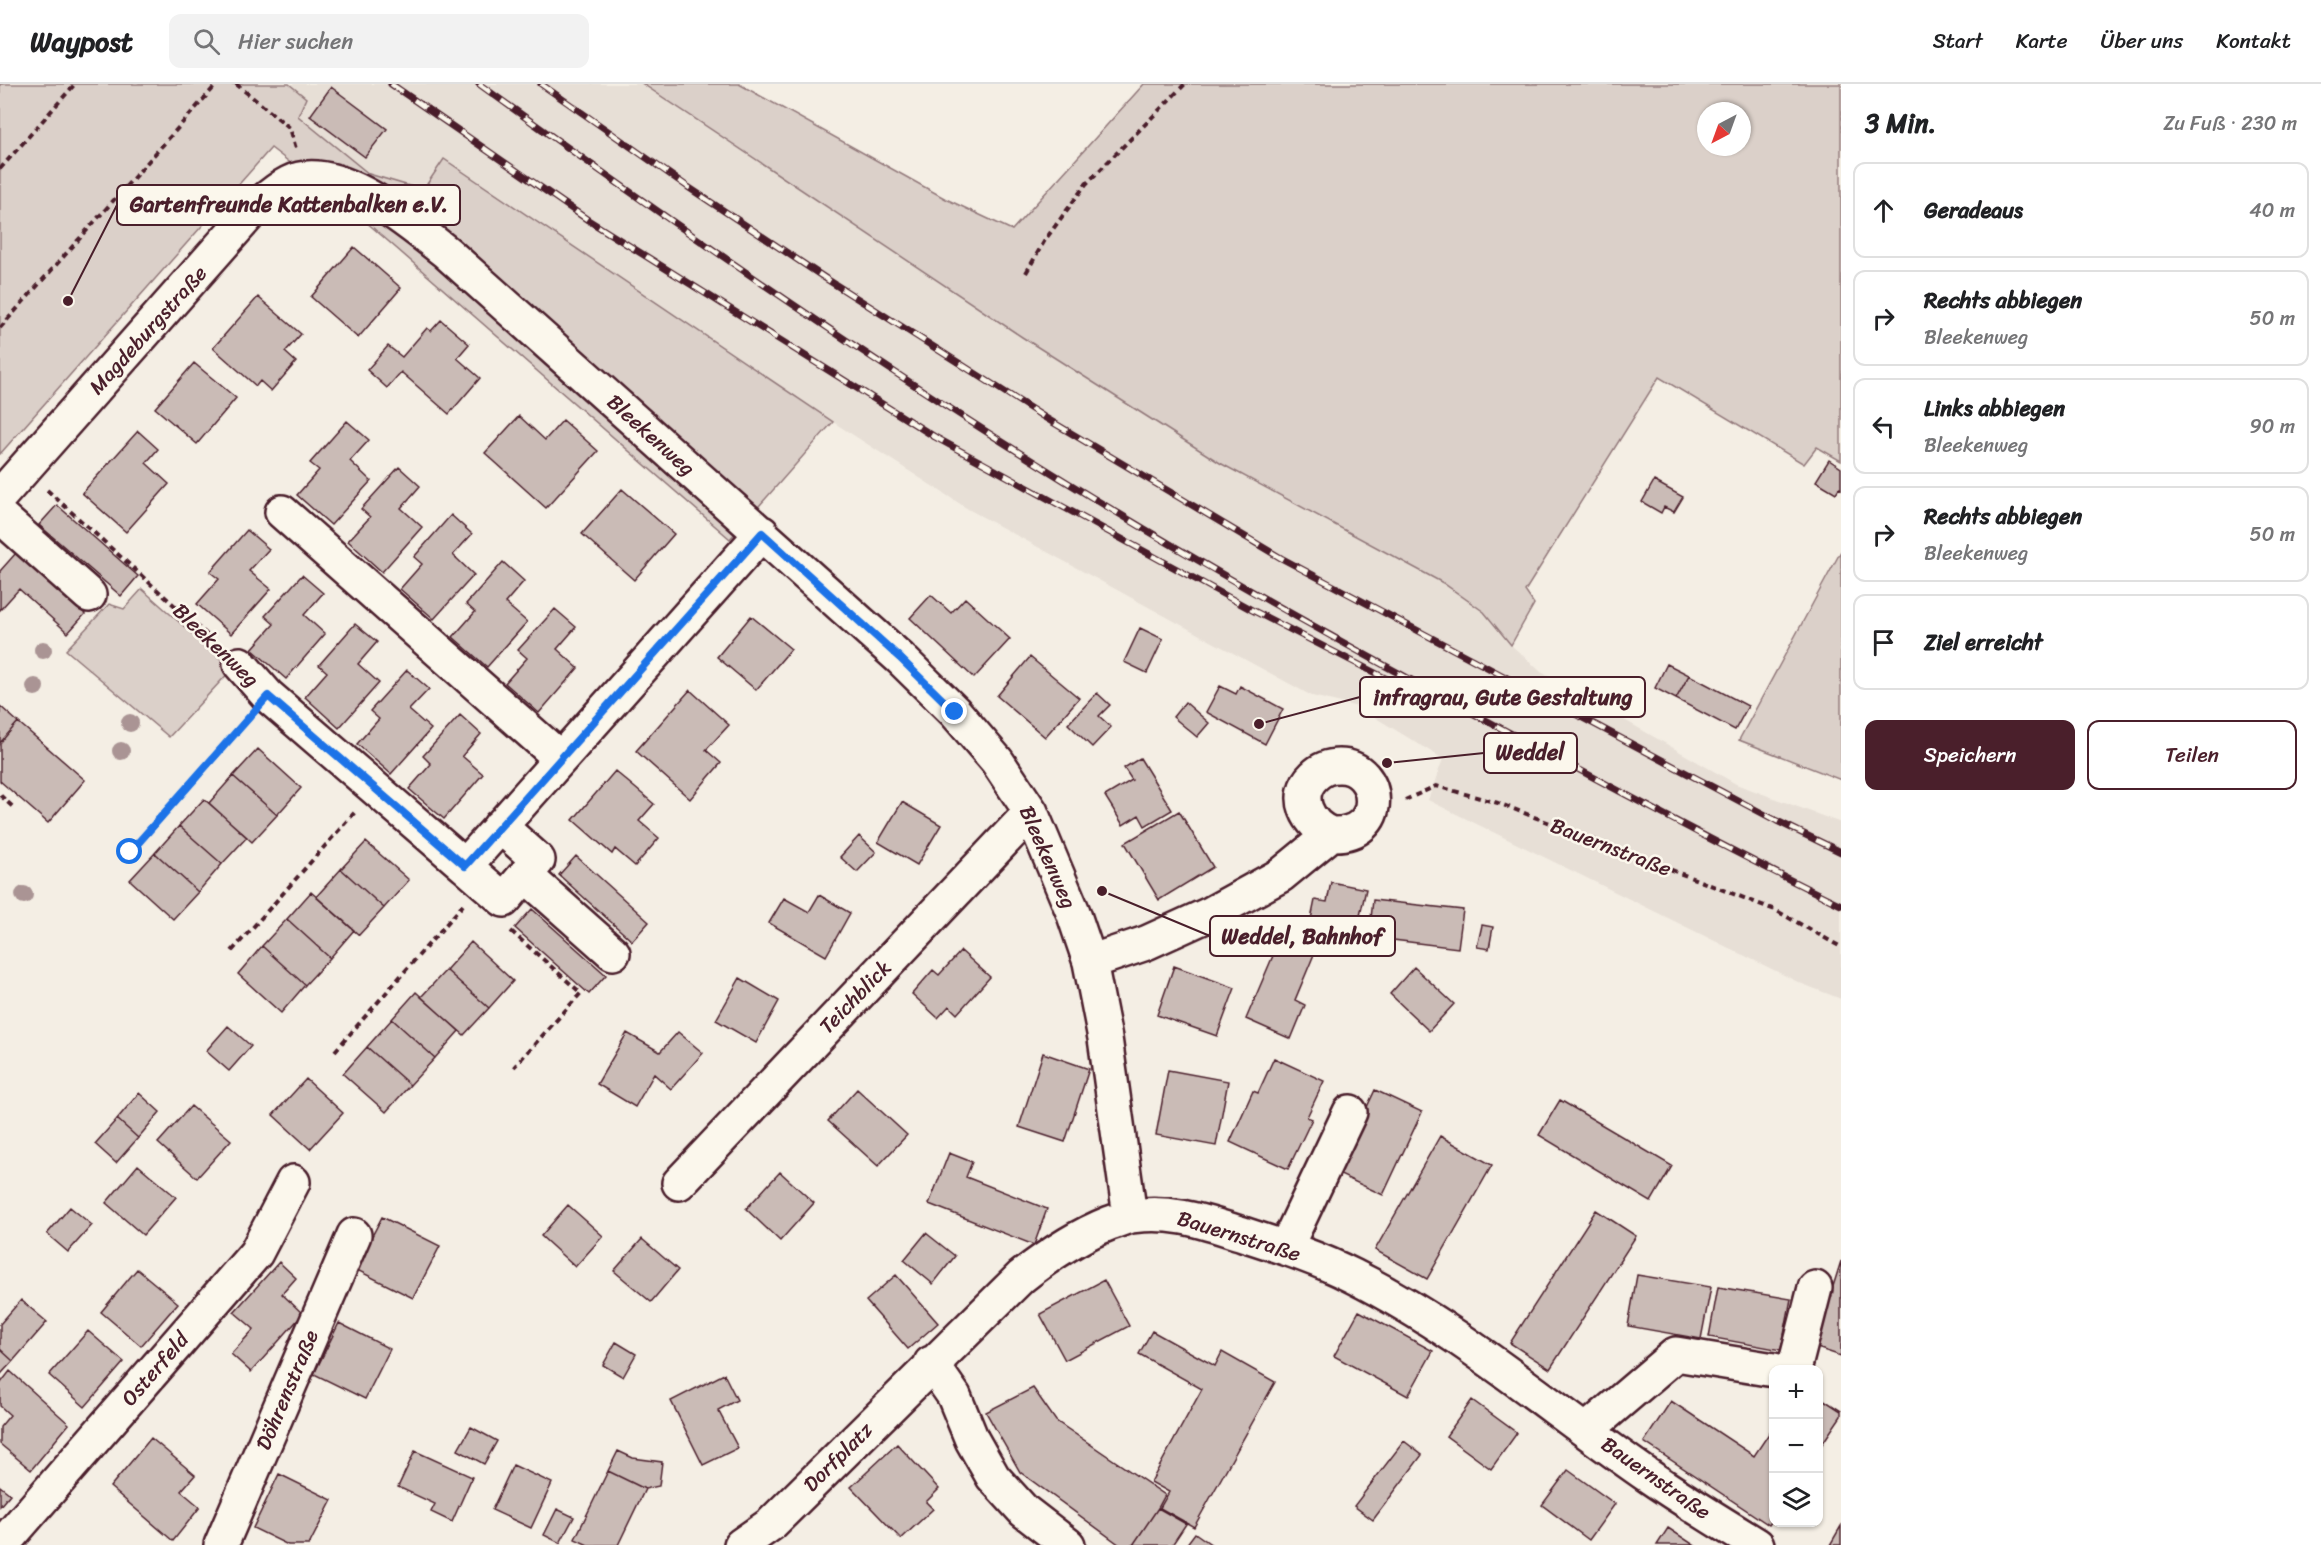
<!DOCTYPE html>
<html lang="de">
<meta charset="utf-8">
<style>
body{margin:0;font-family:Sriracha,sans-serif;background:#f2f2f2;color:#202124}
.controls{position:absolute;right:18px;bottom:18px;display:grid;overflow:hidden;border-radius:12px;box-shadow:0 2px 4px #0004}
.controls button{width:54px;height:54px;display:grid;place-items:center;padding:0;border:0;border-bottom:2px solid #e0e0e0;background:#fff;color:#202124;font:30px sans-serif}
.compass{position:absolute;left:1697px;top:18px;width:54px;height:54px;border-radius:50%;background:#fff;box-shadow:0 2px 4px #0004;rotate:221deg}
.stop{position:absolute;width:18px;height:18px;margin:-14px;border:4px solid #1a73e8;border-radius:50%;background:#fff}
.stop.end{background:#1a73e8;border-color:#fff;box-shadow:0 2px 6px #0008}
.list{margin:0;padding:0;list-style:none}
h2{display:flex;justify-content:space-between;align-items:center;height:78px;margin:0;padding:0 24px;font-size:26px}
h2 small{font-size:20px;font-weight:400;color:#757577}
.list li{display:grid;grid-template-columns:39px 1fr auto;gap:18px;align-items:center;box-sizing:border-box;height:96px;margin:0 12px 12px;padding:0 12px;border:2px solid #e0e0e0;border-radius:12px}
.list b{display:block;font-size:22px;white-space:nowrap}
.list p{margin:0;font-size:20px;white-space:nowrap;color:#757577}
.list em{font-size:20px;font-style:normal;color:#757577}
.actions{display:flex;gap:12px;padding:18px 24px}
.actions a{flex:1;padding:14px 0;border:2px solid #4a1f2b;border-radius:12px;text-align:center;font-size:21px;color:#4a1f2b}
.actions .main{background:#4a1f2b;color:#fff}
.icon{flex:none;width:33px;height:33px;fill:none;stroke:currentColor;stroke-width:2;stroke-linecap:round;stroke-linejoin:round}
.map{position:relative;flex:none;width:1841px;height:1461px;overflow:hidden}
header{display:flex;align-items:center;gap:36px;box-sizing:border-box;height:84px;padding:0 30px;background:#fff;border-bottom:2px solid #e0e0e0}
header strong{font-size:28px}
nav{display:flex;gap:33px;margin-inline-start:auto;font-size:21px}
.search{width:420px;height:54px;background:#f2f2f2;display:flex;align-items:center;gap:15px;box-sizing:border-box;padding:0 21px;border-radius:12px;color:#757577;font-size:22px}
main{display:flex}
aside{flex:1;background:#fff}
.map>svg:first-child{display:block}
.built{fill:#e7dfd6}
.green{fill:#dbd0c9;stroke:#92787a;stroke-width:1.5;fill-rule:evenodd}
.building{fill:#cabbb6;stroke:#4a1f2b;stroke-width:1.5}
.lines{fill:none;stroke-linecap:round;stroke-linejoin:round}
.minor-casing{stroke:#4a1f2b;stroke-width:38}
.path{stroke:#4a1f2b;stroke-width:4;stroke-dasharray:6 4.5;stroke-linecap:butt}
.minor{stroke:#fbf7ec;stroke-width:33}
.rail-casing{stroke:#4a1f2b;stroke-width:7}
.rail{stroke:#fbf7ec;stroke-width:4.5;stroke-dasharray:14;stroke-linecap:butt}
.tree{fill:#aa9494}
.route{stroke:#1a73e8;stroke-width:8}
.labels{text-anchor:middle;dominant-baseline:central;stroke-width:5;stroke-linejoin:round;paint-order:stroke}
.street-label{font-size:21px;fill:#4a1f2b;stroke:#fbf7ec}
.leader{fill:none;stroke:#4a1f2b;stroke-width:2}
.callout-dot{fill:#4a1f2b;stroke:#fbf7ec;stroke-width:2}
.callout{fill:#fbf7ec;stroke:#4a1f2b;stroke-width:2}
.callout-label{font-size:22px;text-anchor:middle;font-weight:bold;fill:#4a1f2b}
</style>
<header>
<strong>Waypost</strong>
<div class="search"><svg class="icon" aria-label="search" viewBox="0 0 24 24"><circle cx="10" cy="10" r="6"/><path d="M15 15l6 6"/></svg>Hier suchen</div>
<nav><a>Start</a><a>Karte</a><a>Über uns</a><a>Kontakt</a></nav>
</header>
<main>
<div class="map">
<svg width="1841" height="1461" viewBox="0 0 1841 1461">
<rect width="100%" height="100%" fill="#f4eee4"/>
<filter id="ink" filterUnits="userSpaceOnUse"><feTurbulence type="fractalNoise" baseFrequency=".0167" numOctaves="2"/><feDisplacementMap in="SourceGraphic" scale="12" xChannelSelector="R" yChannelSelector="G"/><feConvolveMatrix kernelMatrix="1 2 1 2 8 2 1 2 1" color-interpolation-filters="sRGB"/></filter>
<g filter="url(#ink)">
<path class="built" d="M 289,0 L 643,0 L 1022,253 L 1220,379 L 1443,499 L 1484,528 L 1511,561 L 1541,588 L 1736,700 L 1841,739 L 1841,915 L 1800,899 L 1428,716 L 1443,675 L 1358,623 L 1312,612 L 968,425 L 833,338 L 444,76 L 423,106 L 369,90 L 298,32 L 306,14 Z"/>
<path class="green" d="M 0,0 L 289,0 L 306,14 L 298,32 L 369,90 L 423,106 L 444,75 L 833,338 L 730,455 L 357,130 L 271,64 L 0,370 Z
M 643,0 L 739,0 L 946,115 L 1012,146 L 1144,0 L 1841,0 L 1841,377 L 1817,363 L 1804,380 L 1659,293 L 1525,507 L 1534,520 L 1511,561 L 1484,528 L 1443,499 L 1220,379 L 1022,253 ZM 1706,27 L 1742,27 L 1742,63 L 1706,63 Z
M 1841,467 L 1841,696 L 1739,656 Z
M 142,505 L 232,585 L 169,653 L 66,566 L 109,520 L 124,525 Z"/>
<path class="building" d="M 331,3 L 387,45 L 365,73 L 310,32 Z
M 354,163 L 401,204 L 358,254 L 311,213 Z
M 258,213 L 301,250 L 285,268 L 296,278 L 271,307 L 260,297 L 256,302 L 213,264 Z
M 441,236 L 469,260 L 457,274 L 480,294 L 449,330 L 401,288 L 387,304 L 367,286 L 388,262 L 402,273 L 427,244 L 431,247 Z
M 194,279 L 236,314 L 197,360 L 155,324 Z
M 519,332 L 545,356 L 563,336 L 598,367 L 546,424 L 485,369 Z
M 347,337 L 369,356 L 350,377 L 371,397 L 331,441 L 297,411 L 319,386 L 310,379 Z
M 138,347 L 158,365 L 146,379 L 169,400 L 126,448 L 82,409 Z
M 1829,376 L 1841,384 L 1841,405 L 1839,404 L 1836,409 L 1816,397 Z
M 399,383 L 420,402 L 401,424 L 422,443 L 382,488 L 348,457 L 370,433 L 361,425 Z
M 1654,397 L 1683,413 L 1674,428 L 1664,423 L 1661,429 L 1642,418 Z
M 622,405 L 674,450 L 634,496 L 582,450 Z
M 57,421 L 138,492 L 121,512 L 39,441 Z
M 451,431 L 472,450 L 453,471 L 474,491 L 434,535 L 400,505 L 422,480 L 414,473 Z
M 247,446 L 269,465 L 249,487 L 271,505 L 231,550 L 197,520 L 219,495 L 210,488 Z
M 16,469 L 85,530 L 68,549 L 19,505 L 0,526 L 0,487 Z
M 503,478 L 524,497 L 505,519 L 527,538 L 487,583 L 453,553 L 475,528 L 466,520 Z
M 302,491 L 323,509 L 304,531 L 325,550 L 286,595 L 252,565 L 274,540 L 265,532 Z
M 931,511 L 951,529 L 965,514 L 1010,555 L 974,594 L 910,534 Z
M 555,525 L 576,543 L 557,565 L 578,584 L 539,629 L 505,599 L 527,574 L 518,566 Z
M 751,532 L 791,565 L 756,606 L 717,573 Z
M 355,540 L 377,558 L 358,580 L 379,599 L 339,644 L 305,613 L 327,588 L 319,581 Z
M 1140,544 L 1163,555 L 1147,589 L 1124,578 Z
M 1030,573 L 1079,614 L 1045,653 L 997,612 Z
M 1667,580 L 1689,591 L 1676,615 L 1655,604 Z
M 407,586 L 429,605 L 409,626 L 431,645 L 391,690 L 357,660 L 379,635 L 370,627 Z
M 1689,591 L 1748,622 L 1735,646 L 1676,615 Z
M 1220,602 L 1236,610 L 1240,602 L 1283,625 L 1265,660 L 1206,628 Z
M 690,606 L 729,641 L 706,666 L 721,679 L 690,715 L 636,667 Z
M 1097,609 L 1110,621 L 1099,632 L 1111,643 L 1092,663 L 1068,640 Z
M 1185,618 L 1209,639 L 1197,653 L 1173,633 Z
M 0,622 L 18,638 L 0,659 Z
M 460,631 L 481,650 L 462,672 L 483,690 L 444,735 L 409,705 L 431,680 L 423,672 Z
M 18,638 L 85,696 L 48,739 L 0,697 L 0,659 Z
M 258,665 L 301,704 L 277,731 L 233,692 Z
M 1140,674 L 1172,726 L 1145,742 L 1139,731 L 1123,741 L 1105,712 L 1132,696 L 1124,684 Z
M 615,687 L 654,720 L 639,737 L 659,754 L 635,782 L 615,765 L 612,770 L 573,736 Z
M 233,692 L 277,731 L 252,758 L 209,719 Z
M 204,715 L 247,753 L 222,780 L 179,742 Z
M 902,718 L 941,741 L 917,781 L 878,758 Z
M 1179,727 L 1213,783 L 1159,816 L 1125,759 Z
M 179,742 L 222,780 L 198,808 L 155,769 Z
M 859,752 L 876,768 L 857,788 L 840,773 Z
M 366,758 L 409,796 L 384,824 L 341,785 Z
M 155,769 L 198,808 L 173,835 L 130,796 Z
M 576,772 L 649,838 L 632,857 L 559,791 Z
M 341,785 L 384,824 L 359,851 L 316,813 Z
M 1331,798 L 1366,805 L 1355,854 L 1309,845 L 1315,816 L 1327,818 Z
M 311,808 L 354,846 L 330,874 L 287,835 Z
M 819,811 L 850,829 L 826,872 L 769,839 L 784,814 L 809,828 Z
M 1373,816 L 1463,826 L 1458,864 L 1369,853 Z
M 532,825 L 606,891 L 589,910 L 515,844 Z
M 287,835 L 330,874 L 305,901 L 262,862 Z
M 1482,841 L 1493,843 L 1489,865 L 1477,863 Z
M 1281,853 L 1315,868 L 1295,916 L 1305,921 L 1291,955 L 1246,935 Z
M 471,858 L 513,897 L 489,924 L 446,886 Z
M 262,862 L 305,901 L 281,929 L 238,890 Z
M 961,867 L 990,893 L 957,930 L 949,922 L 938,934 L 912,910 L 933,886 L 939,891 Z
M 1174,882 L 1235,904 L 1217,952 L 1157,931 Z
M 1414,883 L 1454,920 L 1429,947 L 1390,910 Z
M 446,886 L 489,924 L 464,951 L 421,913 Z
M 740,894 L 779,917 L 756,959 L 716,936 Z
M 416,908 L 459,947 L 435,974 L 392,935 Z
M 392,935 L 435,974 L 410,1001 L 367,963 Z
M 228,942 L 251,962 L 229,987 L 206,967 Z
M 678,948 L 703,969 L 671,1005 L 654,990 L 635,1023 L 597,1000 L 627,949 L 660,968 Z
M 367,963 L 410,1001 L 386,1028 L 343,990 Z
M 1043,969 L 1089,985 L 1065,1058 L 1019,1043 Z
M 1274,974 L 1324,997 L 1307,1033 L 1312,1035 L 1288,1085 L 1230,1058 L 1253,1007 L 1258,1009 Z
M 1168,986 L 1228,997 L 1216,1062 L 1156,1051 Z
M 306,995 L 343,1029 L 310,1065 L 273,1031 Z
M 857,1005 L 907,1051 L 878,1082 L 828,1037 Z
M 1375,1006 L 1422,1028 L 1383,1111 L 1336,1089 Z
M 139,1009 L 160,1028 L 138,1054 L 117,1035 Z
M 1560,1016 L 1672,1082 L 1651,1118 L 1539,1051 Z
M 191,1022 L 231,1056 L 197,1094 L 158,1059 Z
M 117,1035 L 138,1054 L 116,1079 L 95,1060 Z
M 1440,1052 L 1492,1081 L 1427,1195 L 1375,1166 Z
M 949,1069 L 972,1078 L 966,1093 L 1047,1125 L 1034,1161 L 929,1120 Z
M 138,1081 L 176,1113 L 143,1151 L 106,1119 Z
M 780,1088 L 814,1119 L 780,1157 L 746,1125 Z
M 568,1121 L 603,1152 L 575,1183 L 541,1152 Z
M 70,1123 L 92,1141 L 68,1168 L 47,1150 Z
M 1596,1126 L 1636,1152 L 1550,1285 L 1510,1259 Z
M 382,1133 L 440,1162 L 413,1214 L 355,1185 Z
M 926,1149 L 955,1172 L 933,1200 L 904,1176 Z
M 642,1155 L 678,1186 L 651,1218 L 614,1187 Z
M 1841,1177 L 1841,1272 L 1814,1263 Z
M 279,1178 L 296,1194 L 282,1210 L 303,1230 L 251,1288 L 231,1270 L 254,1245 L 234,1228 Z
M 137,1185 L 178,1219 L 141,1262 L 101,1228 Z
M 896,1191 L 938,1239 L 908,1265 L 866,1217 Z
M 1637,1191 L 1711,1203 L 1701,1255 L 1628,1242 Z
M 1104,1196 L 1129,1242 L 1065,1276 L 1040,1230 Z
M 1718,1203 L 1791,1215 L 1781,1266 L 1709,1253 Z
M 21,1216 L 47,1238 L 13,1277 L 0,1265 L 0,1240 Z
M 1359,1227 L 1433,1267 L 1408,1312 L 1334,1272 Z
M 339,1239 L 390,1265 L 365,1315 L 314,1290 Z
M 88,1247 L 124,1278 L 85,1323 L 49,1291 Z
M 1152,1247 L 1215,1282 L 1222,1268 L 1275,1298 L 1194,1443 L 1160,1424 L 1169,1408 L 1151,1398 L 1202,1305 L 1139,1270 Z
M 616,1258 L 636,1270 L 623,1293 L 603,1281 Z
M 0,1265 L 13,1277 L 0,1291 Z
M 10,1287 L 69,1340 L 31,1386 L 0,1360 L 0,1343 L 10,1331 L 0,1322 L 0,1300 Z
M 724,1290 L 737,1316 L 718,1326 L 738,1364 L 703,1381 L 671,1317 Z
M 1033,1304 L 1056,1337 L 1165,1411 L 1158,1424 L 1133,1461 L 1120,1461 L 1020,1388 L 986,1328 Z
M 1818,1312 L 1841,1327 L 1841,1332 L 1818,1366 Z
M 1472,1316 L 1517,1349 L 1491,1385 L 1446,1352 Z
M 1671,1317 L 1754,1372 L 1774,1342 L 1774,1434 L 1769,1441 L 1644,1358 Z
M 471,1343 L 497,1357 L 484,1380 L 458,1366 Z
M 151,1354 L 195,1391 L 181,1407 L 200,1423 L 173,1457 L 110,1403 Z
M 1404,1357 L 1422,1371 L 1373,1436 L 1354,1422 Z
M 897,1360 L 939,1405 L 926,1418 L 933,1425 L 901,1455 L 851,1403 Z
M 415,1367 L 472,1393 L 452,1438 L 431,1428 L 435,1420 L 398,1403 Z
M 618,1367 L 633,1374 L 662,1378 L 659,1402 L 645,1405 L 608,1387 Z
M 513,1381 L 552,1399 L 531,1444 L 492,1426 Z
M 1568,1386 L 1615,1420 L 1589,1456 L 1542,1421 Z
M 608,1387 L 645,1405 L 618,1461 L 588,1461 L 575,1455 Z
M 279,1390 L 332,1416 L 309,1461 L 288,1461 L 253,1444 Z
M 0,1402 L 10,1410 L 0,1422 Z
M 1158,1424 L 1186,1440 L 1172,1461 L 1133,1461 Z
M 557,1425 L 574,1433 L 560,1459 L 544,1451 Z
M 1841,1442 L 1841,1461 L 1830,1461 Z
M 1668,1444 L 1694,1461 L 1657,1461 Z
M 1195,1449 L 1212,1461 L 1186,1461 Z"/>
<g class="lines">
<defs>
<path id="minor" d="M 0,412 L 252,127 C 264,117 275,106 289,99 C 336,75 411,141 446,168 L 900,574 L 955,628 L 997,677 L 1031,728 L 1073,828 L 1090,878 L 1105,954 L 1130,1132
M 282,428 L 560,674
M 0,432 L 89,511
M 240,580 L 268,612 L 465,782
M 500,742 L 538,776 L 504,816 L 465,782 L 762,449
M 525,791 L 613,869
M 1090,878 L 1146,859 L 1212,829 L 1281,791 L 1331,750 C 1388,753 1382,682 1339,682 C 1329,682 1321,685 1314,692 C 1293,712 1308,741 1331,750
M 679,1099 L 1031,728
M 1286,1163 L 1350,1028
M 931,1279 L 954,1312 L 972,1356 L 993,1393 L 1024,1427 L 1068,1461
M 1794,1286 L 1815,1204
M 1587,1346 L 1676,1270 L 1774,1286
M 2,1461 L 256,1169 L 293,1098
M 221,1461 L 354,1151
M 741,1461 L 771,1440 L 1021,1193 C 1049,1171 1077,1152 1110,1139 C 1117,1137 1125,1133 1132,1132 C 1173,1126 1204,1138 1243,1150 C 1280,1162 1318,1174 1353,1192 C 1461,1246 1551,1325 1650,1393 C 1685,1417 1721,1439 1757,1461"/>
</defs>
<use href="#minor" class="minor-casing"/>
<path class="path" d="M 236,0 L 290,44 L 296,65
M 0,85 L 75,0
M 1026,189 L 1045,156 L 1086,100 L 1185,0
M 0,244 L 217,0
M 47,406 L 217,560
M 0,711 L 15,725
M 1405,716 L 1436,702 L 1498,719 L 1775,826 L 1841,863
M 131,768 L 247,636
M 511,847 L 581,909 L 514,983
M 232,867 L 355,728
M 335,967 L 463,821"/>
<use href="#minor" class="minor"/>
<defs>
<path id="rail" d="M 391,0 L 588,136 L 935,353 L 1252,526 L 1436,620
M 479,0 C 649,123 823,244 1001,357 C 1176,468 1358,569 1542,666 C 1642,719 1740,772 1841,821
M 541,0 L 688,103 L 825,194 L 1044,333 L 1281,474 L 1777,737 L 1841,768"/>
</defs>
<use href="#rail" class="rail-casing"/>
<use href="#rail" class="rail"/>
</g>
<g class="tree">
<circle cx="43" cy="566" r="9"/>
<circle cx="35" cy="603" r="9"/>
<circle cx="130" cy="639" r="9"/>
<circle cx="121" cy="667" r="9"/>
<circle cx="24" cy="811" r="9"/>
</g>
</g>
<g class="lines" filter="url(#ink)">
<path class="route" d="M 130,768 L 268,612 L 465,782 L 762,449 L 900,574 L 955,628"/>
</g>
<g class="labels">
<g class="street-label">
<text transform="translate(148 246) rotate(-48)">Magdeburgstraße</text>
<text transform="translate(651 351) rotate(42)">Bleekenweg</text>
<text transform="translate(216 561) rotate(44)">Bleekenweg</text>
<text transform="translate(1611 763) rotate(21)">Bauernstraße</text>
<text transform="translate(1048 773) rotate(66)">Bleekenweg</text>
<text transform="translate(855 913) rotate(-46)">Teichblick</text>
<text transform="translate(1239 1152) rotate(17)">Bauernstraße</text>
<text transform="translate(155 1285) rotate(-49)">Osterfeld</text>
<text transform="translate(287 1306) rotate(-67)">Döhrenstraße</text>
<text transform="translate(838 1373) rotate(-45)">Dorfplatz</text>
<text transform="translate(1656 1394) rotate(35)">Bauernstraße</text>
</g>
</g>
<path class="leader" d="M68 217L117 121M1259 640L1360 613M1387 679L1484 669M1102 807L1210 852"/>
<g class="callout-dot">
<circle cx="68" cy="217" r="6"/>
<circle cx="1259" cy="640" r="6"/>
<circle cx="1387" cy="679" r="6"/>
<circle cx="1102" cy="807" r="6"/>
</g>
<g class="callout">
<rect x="117" y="101" width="343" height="40" rx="6"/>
<rect x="1360" y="593" width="285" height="40" rx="6"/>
<rect x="1484" y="649" width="93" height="40" rx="6"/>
<rect x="1210" y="832" width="185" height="40" rx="6"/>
</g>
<g class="callout-label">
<text x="289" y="128">Gartenfreunde Kattenbalken e.V.</text>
<text x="1503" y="621">infragrau, Gute Gestaltung</text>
<text x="1530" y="676">Weddel</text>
<text x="1302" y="860">Weddel, Bahnhof</text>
</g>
</svg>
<div class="controls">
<button>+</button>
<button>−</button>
<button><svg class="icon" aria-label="layers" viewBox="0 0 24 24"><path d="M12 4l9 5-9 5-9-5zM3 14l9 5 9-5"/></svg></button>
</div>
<svg class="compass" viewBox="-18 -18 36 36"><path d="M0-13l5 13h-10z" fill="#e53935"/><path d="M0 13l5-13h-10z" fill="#757577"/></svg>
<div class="stop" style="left:130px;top:768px"></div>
<div class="stop end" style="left:955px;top:628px"></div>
</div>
<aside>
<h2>3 Min.<small>Zu Fuß · 230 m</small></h2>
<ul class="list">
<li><svg class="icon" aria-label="ahead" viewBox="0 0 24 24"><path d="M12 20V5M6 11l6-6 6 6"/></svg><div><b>Geradeaus</b></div><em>40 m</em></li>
<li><svg class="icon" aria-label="right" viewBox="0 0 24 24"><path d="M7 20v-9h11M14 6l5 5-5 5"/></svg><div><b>Rechts abbiegen</b><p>Bleekenweg</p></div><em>50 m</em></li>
<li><svg class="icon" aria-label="left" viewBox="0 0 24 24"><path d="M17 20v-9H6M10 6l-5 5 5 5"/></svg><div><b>Links abbiegen</b><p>Bleekenweg</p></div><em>90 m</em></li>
<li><svg class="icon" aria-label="right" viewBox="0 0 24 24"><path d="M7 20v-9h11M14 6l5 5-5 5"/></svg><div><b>Rechts abbiegen</b><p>Bleekenweg</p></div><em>50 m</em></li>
<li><svg class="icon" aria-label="arrive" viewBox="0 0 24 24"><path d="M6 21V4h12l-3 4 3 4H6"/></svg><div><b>Ziel erreicht</b></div></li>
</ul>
<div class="actions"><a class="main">Speichern</a><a>Teilen</a></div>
</aside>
</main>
